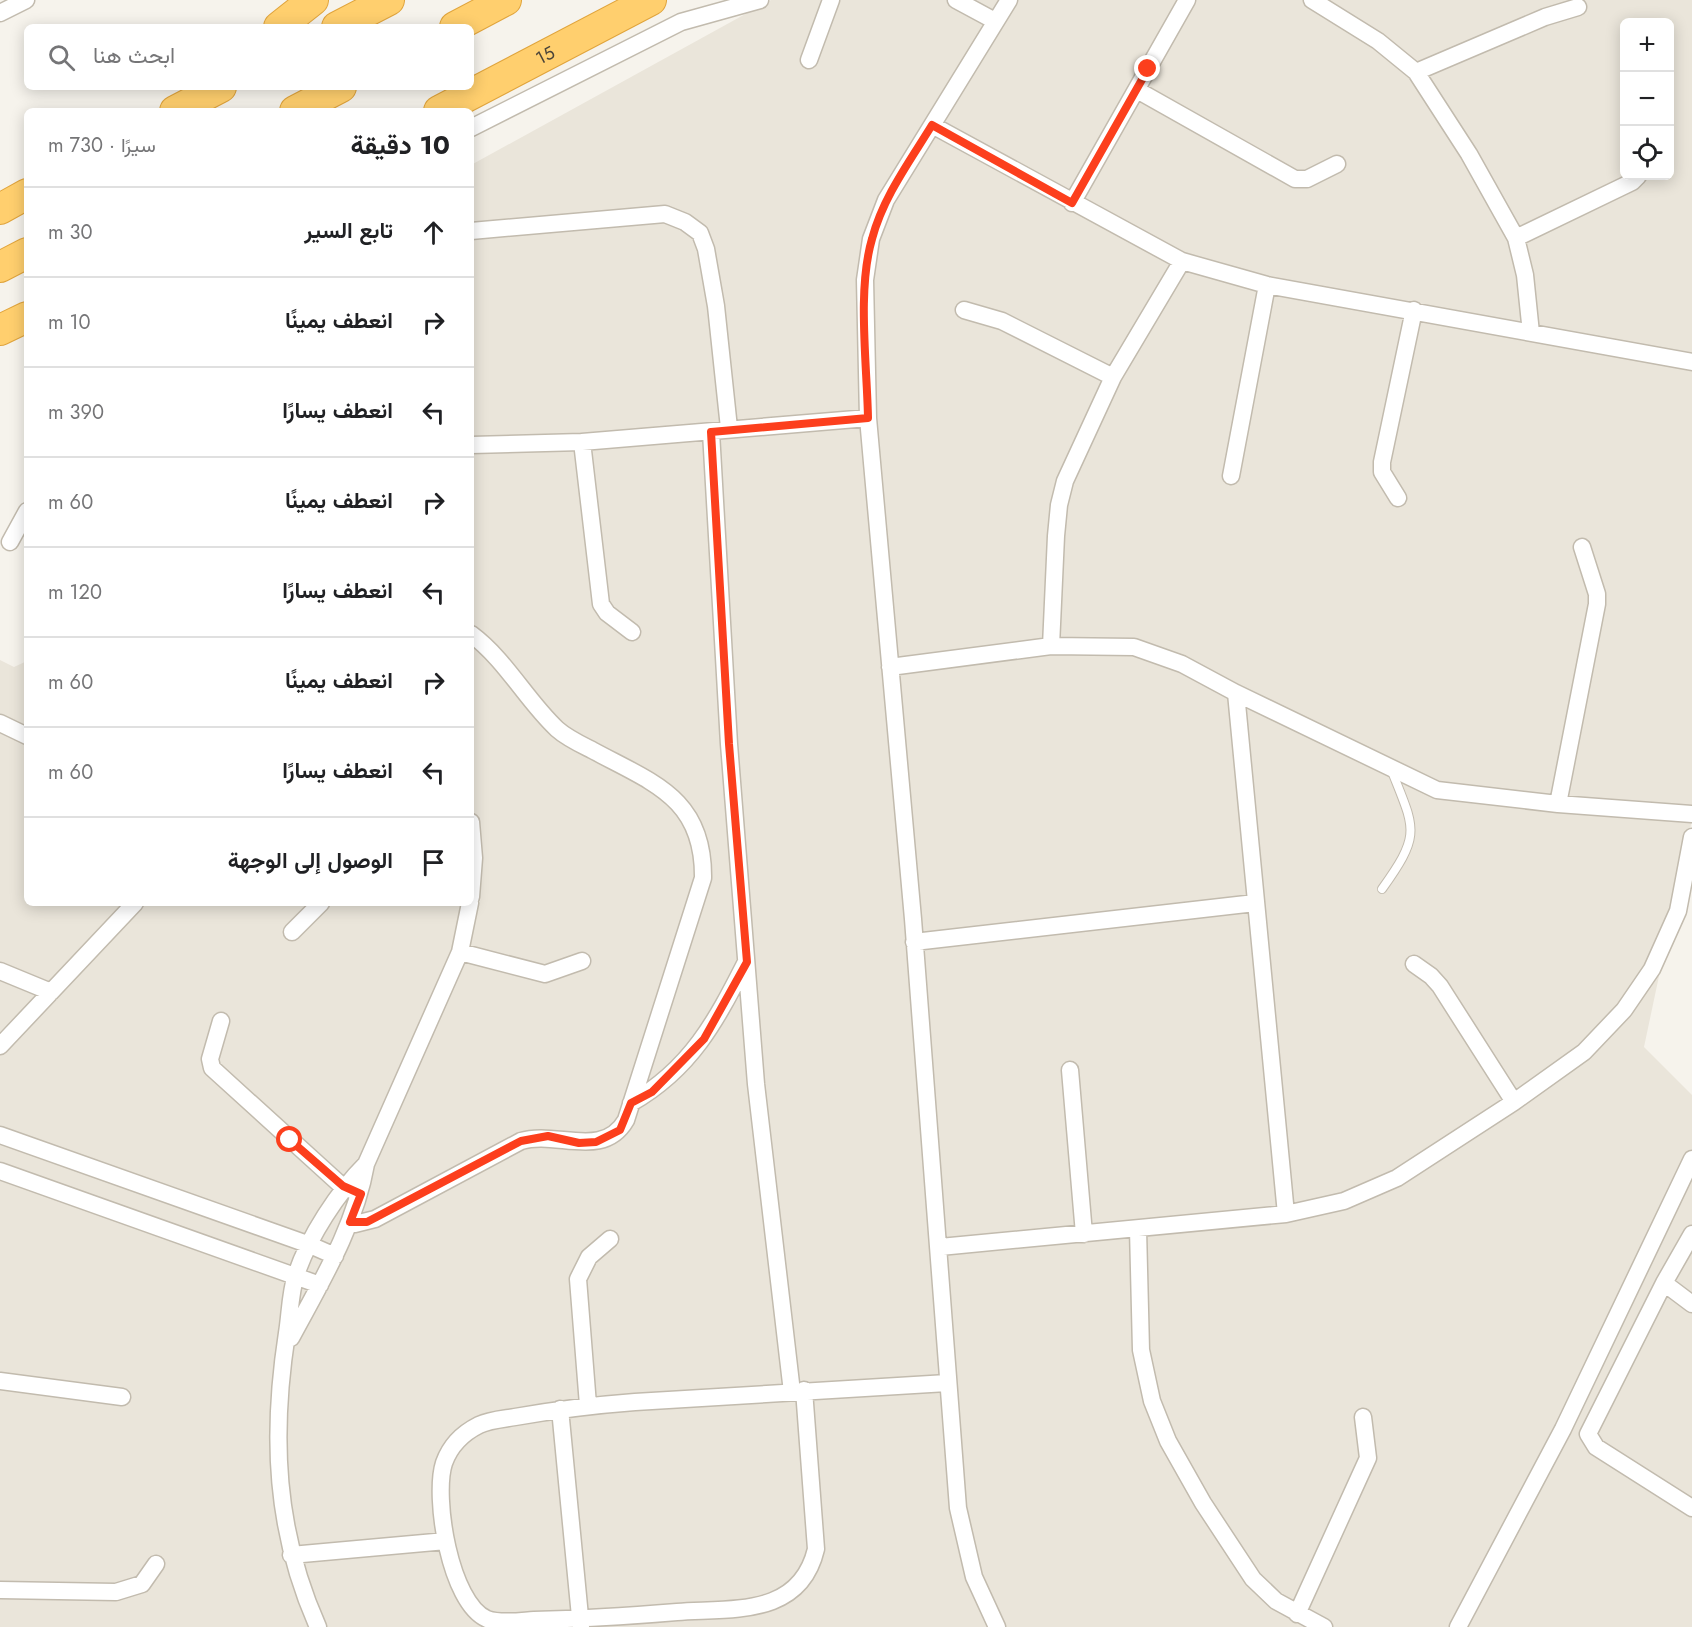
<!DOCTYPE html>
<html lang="ar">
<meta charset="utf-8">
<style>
body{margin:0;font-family:Jost,Vazirmatn,sans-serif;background:#f2f2f2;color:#202124;direction:rtl}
.controls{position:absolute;right:18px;top:18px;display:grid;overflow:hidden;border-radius:9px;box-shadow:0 3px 15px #0003}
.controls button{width:54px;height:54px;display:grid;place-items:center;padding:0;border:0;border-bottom:2px solid #e0e0e0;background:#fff;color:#202124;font:30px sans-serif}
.stop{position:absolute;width:18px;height:18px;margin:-14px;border:4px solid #fc3f1d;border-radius:50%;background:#fff}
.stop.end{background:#fc3f1d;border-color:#fff;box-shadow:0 2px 6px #0008}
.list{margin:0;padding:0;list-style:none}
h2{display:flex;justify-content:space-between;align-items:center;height:78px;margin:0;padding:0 24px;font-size:26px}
h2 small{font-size:20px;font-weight:400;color:#757577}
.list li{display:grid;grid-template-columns:39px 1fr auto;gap:18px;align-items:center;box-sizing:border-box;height:90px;padding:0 24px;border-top:2px solid #e0e0e0}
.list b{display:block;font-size:22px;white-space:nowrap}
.list em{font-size:20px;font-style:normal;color:#757577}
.icon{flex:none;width:33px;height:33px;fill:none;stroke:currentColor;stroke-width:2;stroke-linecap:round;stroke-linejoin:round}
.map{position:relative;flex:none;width:1692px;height:1627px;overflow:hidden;direction:ltr}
.search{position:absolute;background:#fff;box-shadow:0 3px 15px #0003;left:24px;top:24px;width:450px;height:66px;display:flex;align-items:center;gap:15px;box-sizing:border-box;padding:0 21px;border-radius:9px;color:#757577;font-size:22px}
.panel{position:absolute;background:#fff;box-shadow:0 3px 15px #0003;left:24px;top:108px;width:450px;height:798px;border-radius:9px;direction:rtl}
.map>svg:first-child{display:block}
.residential{fill:#eae5da;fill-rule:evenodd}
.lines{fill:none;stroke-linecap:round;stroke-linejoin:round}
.lane-casing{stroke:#c2bbae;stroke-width:10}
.street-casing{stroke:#c2bbae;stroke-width:19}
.highway-casing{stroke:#e0a43c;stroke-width:32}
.lane{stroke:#fff;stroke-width:8}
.street{stroke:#fff;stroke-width:16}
.highway{stroke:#ffcf6e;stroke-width:30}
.route{stroke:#fc3f1d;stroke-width:8}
.labels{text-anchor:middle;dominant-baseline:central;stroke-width:4.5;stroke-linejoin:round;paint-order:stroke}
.street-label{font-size:18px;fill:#4b4439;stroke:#fff}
</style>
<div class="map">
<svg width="1692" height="1627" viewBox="0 0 1692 1627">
<rect width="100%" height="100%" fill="#f6f3ec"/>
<path class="residential" d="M 771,0 L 1692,0 L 1692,820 L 1644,1047 L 1692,1095 L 1692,1627 L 0,1627 L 0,660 L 14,667 L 27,661 L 27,903 L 471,903 L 471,165 ZM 1624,22 L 1670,22 L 1670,176 L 1624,176 Z"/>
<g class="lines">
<defs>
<path id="lane" d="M 1382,889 C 1422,833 1415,830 1391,769"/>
<path id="street" d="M 956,0 L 995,21
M 1312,0 L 1378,41 L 1416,72 L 1469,154 L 1516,238 L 1525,275 L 1531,333
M 0,13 L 26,0
M 809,60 L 831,0
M 1416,72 L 1545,17 L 1578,7
M 1137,90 L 1295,179 L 1307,179 L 1337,164
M 932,125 L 1182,261 L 1267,285 L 1692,362
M 471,128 L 681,22 L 760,0
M 1072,203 L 1187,0
M 471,231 L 665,214 L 685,222 L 700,233 L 706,249 L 716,306 L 729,428
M 1516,238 L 1632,182 L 1638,176
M 964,310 L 1002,321 L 1113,377
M 711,432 L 729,744 L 756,1084 L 792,1392
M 582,442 L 601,604 L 607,613 L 632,632
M 471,445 L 582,442 L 868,418
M 1231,476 L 1267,285
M 1398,498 L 1382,472 L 1382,462 L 1414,310
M 10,542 L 27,511
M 1051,646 L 1056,536 L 1059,505 L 1065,481 L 1113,377 L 1182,261
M 890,667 L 1051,646 L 1134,647 L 1182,664 L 1236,693 L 1437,790 L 1558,804 L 1692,814
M 1236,693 L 1286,1214
M 0,723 L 27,736
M 1558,804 L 1597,604 L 1597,594 L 1582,547
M 471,822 L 474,858 L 471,897
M 292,932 L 321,903
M 914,942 L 1255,903
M 460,952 L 545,974 L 582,961
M 1414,964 L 1431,976 L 1440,986 L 1514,1102
M 0,971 L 51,992
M 221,1021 L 210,1059 L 212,1068 L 343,1187 L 352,1190
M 0,1046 L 135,903
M 1070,1070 L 1084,1234
M 631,1103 C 691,1069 716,1021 746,962
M 0,1135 L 310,1245 L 335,1256
M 0,1171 L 320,1285
M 350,1222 L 355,1224 L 375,1219 L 521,1141 C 556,1130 603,1160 626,1120 L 703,878 C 704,798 653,783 592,750 C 580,744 567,738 557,729 C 526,700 506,660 471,634
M 1138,1229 L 1141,1350 L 1152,1401 L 1168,1441 L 1203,1503 L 1253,1579 L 1276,1601 L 1324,1627
M 1692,1234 L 1664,1283 L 1588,1434 L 1596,1447 L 1692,1508
M 940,1247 L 1286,1214 L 1344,1201 L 1397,1178 L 1514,1102 L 1584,1052 L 1624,1010 L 1652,969 L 1678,911 L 1692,837
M 1664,1283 L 1692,1304
M 291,1338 C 321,1282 355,1227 366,1164 L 460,952 L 470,903
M 0,1381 L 122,1397
M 804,1390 L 816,1549 C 800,1617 733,1608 677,1612 C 629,1616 582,1619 534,1620 C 519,1621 500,1624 487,1619 C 450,1603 433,1497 444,1463 C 450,1446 463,1433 479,1425 C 489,1420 503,1419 515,1417 C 555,1410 595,1405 635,1402 C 739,1395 843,1389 947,1383
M 588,1405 L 578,1279 L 589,1257 L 610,1239
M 560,1409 L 581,1627
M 291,1555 L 446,1541
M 0,1590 L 116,1592 L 142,1584 L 156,1564
M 1297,1614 L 1368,1458 L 1363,1417
M 318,1627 C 275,1531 271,1436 287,1333 C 290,1315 290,1293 296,1275 C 309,1236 338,1192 366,1164
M 997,1627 L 974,1577 L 958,1508 L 913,919 L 868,418 L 865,280 L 871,239 L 886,200 L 1009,0
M 1458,1627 L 1563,1429 L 1692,1159"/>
<g id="highway">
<path d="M 279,27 L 313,0"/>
<path d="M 337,27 L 389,0"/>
<path d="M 455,27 L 506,0"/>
<path d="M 175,111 L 221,87"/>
<path d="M 295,111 L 341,87"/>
<path id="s1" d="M 439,111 L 651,0"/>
<path d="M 0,209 L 27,194"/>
<path d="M 0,267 L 27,253"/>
<path d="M 0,330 L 27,317"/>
</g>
</defs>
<use href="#lane" class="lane-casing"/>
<use href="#street" class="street-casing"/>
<use href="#highway" class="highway-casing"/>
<use href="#lane" class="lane"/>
<use href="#street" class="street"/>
<use href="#highway" class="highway"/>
</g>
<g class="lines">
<path class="route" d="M 290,1140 L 343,1186 L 361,1194 L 350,1222 L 367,1222 L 521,1141 L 548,1136 L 579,1143 L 596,1142 L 620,1130 L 631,1103 L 652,1092 L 704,1039 L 747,962 L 729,744 L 711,432 L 868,418 C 867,364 857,290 872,239 C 883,197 910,161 932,125 L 1072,203 L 1148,69"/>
</g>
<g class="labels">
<g class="street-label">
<text stroke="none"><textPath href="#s1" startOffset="120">15</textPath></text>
</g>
</g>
</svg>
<div class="controls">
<button>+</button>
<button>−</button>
<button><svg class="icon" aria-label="locate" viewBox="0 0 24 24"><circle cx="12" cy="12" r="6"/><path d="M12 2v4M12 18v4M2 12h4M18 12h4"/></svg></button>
</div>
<div class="stop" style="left:290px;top:1140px"></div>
<div class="stop end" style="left:1148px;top:69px"></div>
<div class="search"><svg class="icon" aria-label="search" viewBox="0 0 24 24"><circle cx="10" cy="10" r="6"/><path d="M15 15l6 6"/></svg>ابحث هنا</div>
<section class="panel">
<h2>10 دقيقة<small>سيرًا · 730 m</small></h2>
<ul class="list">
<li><svg class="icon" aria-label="ahead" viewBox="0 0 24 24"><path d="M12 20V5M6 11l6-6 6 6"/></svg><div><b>تابع السير</b></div><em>30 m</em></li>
<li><svg class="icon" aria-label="right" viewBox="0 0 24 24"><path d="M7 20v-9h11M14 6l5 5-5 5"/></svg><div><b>انعطف يمينًا</b></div><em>10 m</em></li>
<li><svg class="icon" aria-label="left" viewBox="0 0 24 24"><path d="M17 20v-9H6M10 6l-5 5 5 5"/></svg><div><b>انعطف يسارًا</b></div><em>390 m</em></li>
<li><svg class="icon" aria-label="right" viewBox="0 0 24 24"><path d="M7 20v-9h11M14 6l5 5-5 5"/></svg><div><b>انعطف يمينًا</b></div><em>60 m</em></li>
<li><svg class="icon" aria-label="left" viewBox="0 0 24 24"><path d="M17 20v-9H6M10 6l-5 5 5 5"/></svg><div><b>انعطف يسارًا</b></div><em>120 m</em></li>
<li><svg class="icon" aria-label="right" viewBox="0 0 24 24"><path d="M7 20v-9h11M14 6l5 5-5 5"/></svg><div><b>انعطف يمينًا</b></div><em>60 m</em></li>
<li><svg class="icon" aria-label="left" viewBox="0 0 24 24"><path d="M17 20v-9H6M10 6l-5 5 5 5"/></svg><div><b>انعطف يسارًا</b></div><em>60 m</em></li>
<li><svg class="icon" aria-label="arrive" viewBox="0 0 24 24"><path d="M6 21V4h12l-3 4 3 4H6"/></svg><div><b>الوصول إلى الوجهة</b></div></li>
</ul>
</section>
</div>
